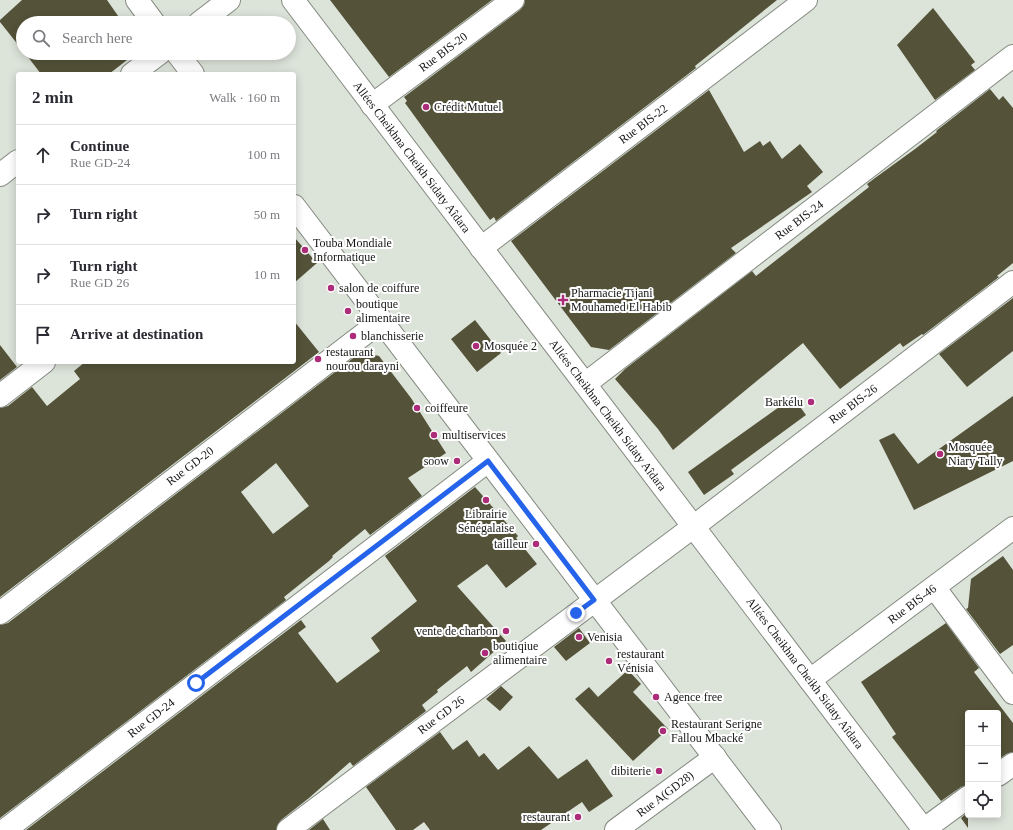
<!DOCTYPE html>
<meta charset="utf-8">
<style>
body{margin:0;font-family:Georgia,serif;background:#f7f7f7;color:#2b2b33}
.controls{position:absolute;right:12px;bottom:12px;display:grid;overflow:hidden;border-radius:4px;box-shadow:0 2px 10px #0003}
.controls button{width:36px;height:36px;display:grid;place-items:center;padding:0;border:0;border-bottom:1px solid #e1e1e2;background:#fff;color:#2b2b33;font:20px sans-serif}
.stop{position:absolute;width:12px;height:12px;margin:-9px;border:3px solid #2563eb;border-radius:50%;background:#fff}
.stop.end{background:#2563eb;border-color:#fff;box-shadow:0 1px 4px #0008}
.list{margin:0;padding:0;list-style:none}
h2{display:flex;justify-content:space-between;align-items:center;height:52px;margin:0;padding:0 16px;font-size:17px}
h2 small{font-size:13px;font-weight:400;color:#7c7c81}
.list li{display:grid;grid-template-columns:26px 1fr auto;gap:12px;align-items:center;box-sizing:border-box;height:60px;padding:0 16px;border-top:1px solid #e1e1e2}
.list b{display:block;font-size:15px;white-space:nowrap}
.list p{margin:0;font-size:13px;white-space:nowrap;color:#7c7c81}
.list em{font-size:13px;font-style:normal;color:#7c7c81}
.icon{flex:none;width:22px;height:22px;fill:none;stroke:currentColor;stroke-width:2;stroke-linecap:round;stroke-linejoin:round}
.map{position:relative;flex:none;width:1013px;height:830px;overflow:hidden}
.search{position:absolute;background:#fff;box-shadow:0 2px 10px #0003;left:16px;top:16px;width:280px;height:44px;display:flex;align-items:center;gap:10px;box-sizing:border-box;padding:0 14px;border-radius:22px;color:#7c7c81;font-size:15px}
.panel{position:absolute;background:#fff;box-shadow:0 2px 10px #0003;left:16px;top:72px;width:280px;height:292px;border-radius:4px}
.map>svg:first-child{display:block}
.building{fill:#545339;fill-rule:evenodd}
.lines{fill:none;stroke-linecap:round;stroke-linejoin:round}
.street-casing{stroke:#848b81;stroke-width:24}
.secondary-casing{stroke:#848b81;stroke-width:24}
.street{stroke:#fff;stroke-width:22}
.secondary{stroke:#fff;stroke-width:22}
.route{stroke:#2563eb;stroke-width:5}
.poi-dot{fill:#ad2c79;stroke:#fff;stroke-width:1.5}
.labels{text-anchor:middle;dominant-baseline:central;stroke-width:4;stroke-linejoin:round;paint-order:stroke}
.street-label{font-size:12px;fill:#151714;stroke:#fff}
.poi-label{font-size:12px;fill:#151714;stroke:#fff;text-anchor:start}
</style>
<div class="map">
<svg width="1013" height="830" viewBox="0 0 1013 830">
<rect width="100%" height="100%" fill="#dce3d9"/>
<path class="building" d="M 22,0 L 107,0 L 123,23 L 23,23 L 23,51 L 0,22 L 0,20 Z
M 330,0 L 492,0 L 389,77 Z
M 525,0 L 777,0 L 695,66 L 696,68 L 496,221 L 494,217 L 490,220 L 405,103 L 407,101 L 404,97 L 520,10 L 524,5 Z
M 933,8 L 975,62 L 971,65 L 975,70 L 935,100 L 897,45 Z
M 25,53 L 136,53 L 109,74 L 41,74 Z
M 990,89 L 999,100 L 1003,96 L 1013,108 L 1013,263 L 997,276 L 999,277 L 923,335 L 922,334 L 903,347 L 900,343 L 840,389 L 803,343 L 673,450 L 658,429 L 615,379 L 625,369 L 752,271 L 756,276 L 869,187 L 867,184 L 875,178 L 915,149 L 937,132 L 936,131 Z
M 709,90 L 744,152 L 760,141 L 763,146 L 770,141 L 782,159 L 800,144 L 823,172 L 807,186 L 812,192 L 731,248 L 736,253 L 609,350 L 591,347 L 511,241 Z
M 294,237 L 317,263 L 294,283 Z
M 1013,298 L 1013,351 L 967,387 L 939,354 Z
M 475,320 L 501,353 L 477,372 L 451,339 Z
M 294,321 L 319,352 L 0,597 L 0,408 L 8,406 L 32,387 L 47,406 L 80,379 L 74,371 L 85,362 L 294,362 Z
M 0,345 L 17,367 L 0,380 Z
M 361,352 L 379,356 L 411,398 L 446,453 L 408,478 L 422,496 L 370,535 L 365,529 L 332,556 L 333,557 L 329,561 L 284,597 L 286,600 L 0,818 L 0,625 L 8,623 ZM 276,463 L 309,506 L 273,534 L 241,492 Z
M 1013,396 L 1013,461 L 914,510 L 879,440 L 894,433 L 918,464 Z
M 793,397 L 806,415 L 731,470 L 734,474 L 704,495 L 688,472 Z
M 475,487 L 518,536 L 516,538 L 537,564 L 506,588 L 487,564 L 457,586 L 506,641 L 471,672 L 467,666 L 437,690 L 438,692 L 422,705 L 426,711 L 353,766 L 350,762 L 309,798 L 281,820 L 276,830 L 26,830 L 301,620 L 306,627 L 298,633 L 337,683 L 380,651 L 371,638 L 417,601 L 385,556 Z
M 1003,556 L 1013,570 L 1013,645 L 1000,654 L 966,609 L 968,608 L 971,579 Z
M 946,623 L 979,668 L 974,672 L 1013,723 L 1013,752 L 1006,754 L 998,760 L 998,713 L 968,713 L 968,785 L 961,787 L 941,801 L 892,737 L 896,734 L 861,682 Z
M 579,628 L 590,643 L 566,661 L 554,647 Z
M 628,670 L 641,684 L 633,692 L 668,729 L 633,761 L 575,699 L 589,687 L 598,697 Z
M 501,686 L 513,697 L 500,711 L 486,699 Z
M 440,732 L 453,750 L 467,740 L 479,757 L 484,753 L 498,770 L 529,746 L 558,779 L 587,759 L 613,796 L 589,812 L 582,802 L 541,830 L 430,830 L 424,822 L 413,830 L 396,830 L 366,787 Z
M 968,812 L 968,828 L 961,818 Z
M 323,819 L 330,830 L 309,830 Z"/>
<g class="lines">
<defs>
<path id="street" d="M 199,23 L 229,0
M 132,74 L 160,53
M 372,105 L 513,0
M 0,175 L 18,161
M 481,248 L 806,0
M 585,384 L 1013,56
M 0,396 L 44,362
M 934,587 L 1013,693
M 0,613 L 381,321
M 810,680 L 1013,528
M 998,775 L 1013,764
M 5,830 L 488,461
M 288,830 L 693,527 L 1013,282
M 616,830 L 715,757
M 923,830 L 968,797"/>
<path id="secondary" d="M 137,0 L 154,23
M 293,0 L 924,830
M 177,53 L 193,74
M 294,206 L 770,830"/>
</defs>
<use href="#street" class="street-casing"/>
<use href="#secondary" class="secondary-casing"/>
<use href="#street" class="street"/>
<use href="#secondary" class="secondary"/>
</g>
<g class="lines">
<path class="route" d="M 196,683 L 488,461 L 594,600 L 576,613"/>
</g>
<g class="poi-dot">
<circle cx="426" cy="107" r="4"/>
<circle cx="305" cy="250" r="4"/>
<circle cx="331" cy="288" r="4"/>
<path d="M561 294h4v4h4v4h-4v4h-4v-4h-4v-4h4z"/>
<circle cx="348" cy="311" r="4"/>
<circle cx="353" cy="336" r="4"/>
<circle cx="476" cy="346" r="4"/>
<circle cx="318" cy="359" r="4"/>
<circle cx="811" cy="402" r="4"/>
<circle cx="417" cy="408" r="4"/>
<circle cx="434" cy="435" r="4"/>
<circle cx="940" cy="454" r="4"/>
<circle cx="457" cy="461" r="4"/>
<circle cx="486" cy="500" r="4"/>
<circle cx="536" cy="544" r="4"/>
<circle cx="506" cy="631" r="4"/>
<circle cx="579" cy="637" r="4"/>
<circle cx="485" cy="653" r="4"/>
<circle cx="609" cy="661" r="4"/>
<circle cx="656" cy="697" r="4"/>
<circle cx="663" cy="731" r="4"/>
<circle cx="659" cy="771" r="4"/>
<circle cx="578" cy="817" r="4"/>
</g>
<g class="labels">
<g class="street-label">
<text transform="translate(443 52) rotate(-37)">Rue BIS-20</text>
<text transform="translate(643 124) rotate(-37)">Rue BIS-22</text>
<text transform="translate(412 157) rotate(53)">Allées Cheikhna Cheikh Sidaty Aîdara</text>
<text transform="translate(799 220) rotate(-37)">Rue BIS-24</text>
<text transform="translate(853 404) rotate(-37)">Rue BIS-26</text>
<text transform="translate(608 415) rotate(53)">Allées Cheikhna Cheikh Sidaty Aîdara</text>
<text transform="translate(190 466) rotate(-37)">Rue GD-20</text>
<text transform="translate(912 604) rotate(-37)">Rue BIS-46</text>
<text transform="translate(805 673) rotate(53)">Allées Cheikhna Cheikh Sidaty Aîdara</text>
<text transform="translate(441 715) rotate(-37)">Rue GD 26</text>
<text transform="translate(151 718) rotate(-38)">Rue GD-24</text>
<text transform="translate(665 794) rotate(-37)">Rue A(GD28)</text>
</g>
<g class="poi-label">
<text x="434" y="107">Crédit Mutuel</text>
<text x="313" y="243">Touba Mondiale<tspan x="313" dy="14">Informatique</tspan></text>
<text x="339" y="288">salon de coiffure</text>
<text x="571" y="293">Pharmacie Tijani<tspan x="571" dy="14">Mouhamed El Habib</tspan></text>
<text x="356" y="304">boutique<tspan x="356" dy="14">alimentaire</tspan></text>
<text x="361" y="336">blanchisserie</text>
<text x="484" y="346">Mosquée 2</text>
<text x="326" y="352">restaurant<tspan x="326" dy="14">nourou darayni</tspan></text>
<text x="803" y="402" text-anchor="end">Barkélu</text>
<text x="425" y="408">coiffeure</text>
<text x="442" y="435">multiservices</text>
<text x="948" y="447">Mosquée<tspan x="948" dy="14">Niary Tally</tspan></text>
<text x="449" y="461" text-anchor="end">soow</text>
<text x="486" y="514" text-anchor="middle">Librairie<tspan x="486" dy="14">Sénégalaise</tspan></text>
<text x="528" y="544" text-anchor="end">tailleur</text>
<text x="498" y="631" text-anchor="end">vente de charbon</text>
<text x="587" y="637">Venisia</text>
<text x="493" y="646">boutiqiue<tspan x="493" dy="14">alimentaire</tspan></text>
<text x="617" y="654">restaurant<tspan x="617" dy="14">Vénisia</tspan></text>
<text x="664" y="697">Agence free</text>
<text x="671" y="724">Restaurant Serigne<tspan x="671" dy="14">Fallou Mbacké</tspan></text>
<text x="651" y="771" text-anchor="end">dibiterie</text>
<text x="570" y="817" text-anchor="end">restaurant</text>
</g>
</g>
</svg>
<div class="controls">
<button>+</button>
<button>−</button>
<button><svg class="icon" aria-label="locate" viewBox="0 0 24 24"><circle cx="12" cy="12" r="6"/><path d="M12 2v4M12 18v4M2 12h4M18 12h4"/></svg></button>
</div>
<div class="stop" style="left:196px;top:683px"></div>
<div class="stop end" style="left:576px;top:613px"></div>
<div class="search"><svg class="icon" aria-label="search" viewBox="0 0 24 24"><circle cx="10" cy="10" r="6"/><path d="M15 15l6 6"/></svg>Search here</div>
<section class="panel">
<h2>2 min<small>Walk · 160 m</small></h2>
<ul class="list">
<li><svg class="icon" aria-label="ahead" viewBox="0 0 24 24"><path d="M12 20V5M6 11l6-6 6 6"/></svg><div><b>Continue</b><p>Rue GD-24</p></div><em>100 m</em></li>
<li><svg class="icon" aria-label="right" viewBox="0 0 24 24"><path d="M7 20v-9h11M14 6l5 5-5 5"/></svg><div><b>Turn right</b></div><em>50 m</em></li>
<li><svg class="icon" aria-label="right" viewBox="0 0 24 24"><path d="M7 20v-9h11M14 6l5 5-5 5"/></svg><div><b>Turn right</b><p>Rue GD 26</p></div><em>10 m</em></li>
<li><svg class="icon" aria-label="arrive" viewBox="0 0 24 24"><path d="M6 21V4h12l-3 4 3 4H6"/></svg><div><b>Arrive at destination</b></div></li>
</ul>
</section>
</div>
